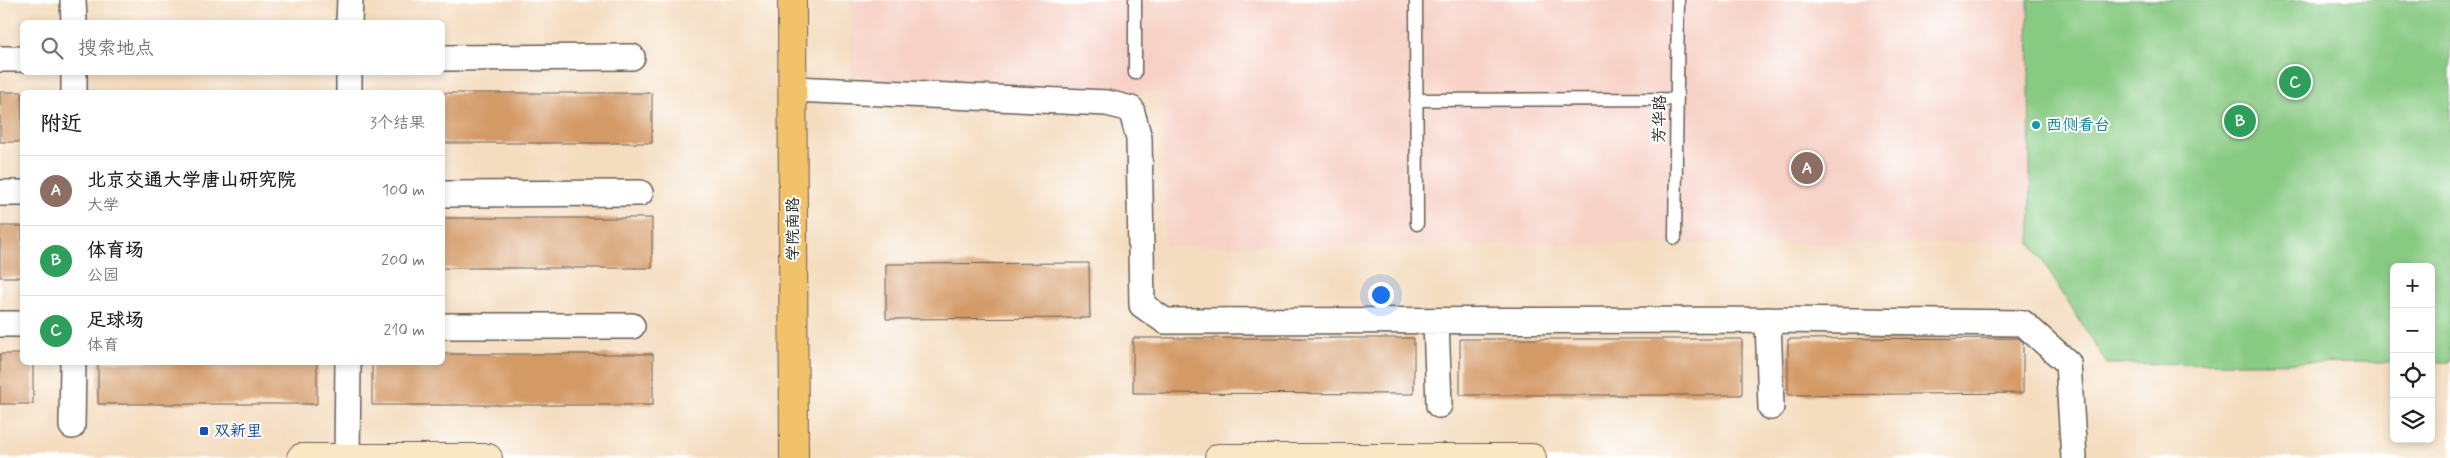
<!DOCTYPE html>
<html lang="zh">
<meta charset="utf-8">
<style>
body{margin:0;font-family:Mynerve,"LXGW WenKai TC",sans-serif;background:#f2f2f2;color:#202124}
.controls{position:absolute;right:15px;bottom:15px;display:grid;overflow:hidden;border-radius:8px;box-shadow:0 2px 8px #0003}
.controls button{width:45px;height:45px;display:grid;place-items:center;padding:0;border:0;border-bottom:1px solid #e0e0e0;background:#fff;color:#202124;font:25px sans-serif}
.you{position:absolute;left:1380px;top:294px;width:18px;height:18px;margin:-12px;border:4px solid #fff;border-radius:50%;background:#1a73e8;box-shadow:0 0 0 8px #1a73e833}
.badge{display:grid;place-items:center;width:32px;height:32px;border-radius:50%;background:#0f766e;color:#fff;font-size:16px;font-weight:700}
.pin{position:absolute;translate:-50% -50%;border:2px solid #fff;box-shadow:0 1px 5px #0006}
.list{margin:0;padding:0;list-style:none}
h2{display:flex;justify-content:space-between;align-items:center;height:65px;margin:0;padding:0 20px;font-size:21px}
h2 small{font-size:16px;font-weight:400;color:#757577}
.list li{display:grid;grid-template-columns:32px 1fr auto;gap:15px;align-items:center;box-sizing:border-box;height:70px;padding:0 20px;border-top:1px solid #e0e0e0}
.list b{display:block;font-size:19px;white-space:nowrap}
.list p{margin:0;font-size:16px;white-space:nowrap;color:#757577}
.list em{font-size:16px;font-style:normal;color:#757577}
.icon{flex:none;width:28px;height:28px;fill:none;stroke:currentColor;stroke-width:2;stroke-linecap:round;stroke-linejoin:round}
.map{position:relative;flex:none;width:2450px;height:458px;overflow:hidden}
.search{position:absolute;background:#fff;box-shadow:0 2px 8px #0003;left:20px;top:20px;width:425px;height:55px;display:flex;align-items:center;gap:12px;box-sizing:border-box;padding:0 18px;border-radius:8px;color:#757577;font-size:19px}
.panel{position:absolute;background:#fff;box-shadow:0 2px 8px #0003;left:20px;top:90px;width:425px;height:275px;border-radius:8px}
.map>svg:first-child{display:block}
.built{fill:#f7d1c6}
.green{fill:#87ca82;stroke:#52734f}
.building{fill:#d49a66}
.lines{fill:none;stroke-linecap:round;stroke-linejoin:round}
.lane-casing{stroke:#685f55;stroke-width:15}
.street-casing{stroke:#685f55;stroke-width:28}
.secondary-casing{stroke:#685f55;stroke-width:30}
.primary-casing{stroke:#685f55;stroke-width:30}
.lane{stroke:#fff;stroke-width:12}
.street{stroke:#fff;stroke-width:25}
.secondary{stroke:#fae7c3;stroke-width:28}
.primary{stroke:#f2c26a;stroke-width:28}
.culture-dot{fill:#0f9aa8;stroke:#fff;stroke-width:2}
.transit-dot{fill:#1a4fb4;stroke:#fff;stroke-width:2}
.labels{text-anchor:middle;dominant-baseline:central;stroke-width:4;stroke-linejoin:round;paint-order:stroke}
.street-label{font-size:16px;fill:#1c1c1c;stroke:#fff}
.culture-label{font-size:16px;fill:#0d838f;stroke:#fff;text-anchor:start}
.transit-label{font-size:16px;fill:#164399;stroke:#fff;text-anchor:start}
</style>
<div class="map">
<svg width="2450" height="458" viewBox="0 0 2450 458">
<rect width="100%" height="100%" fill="#fff"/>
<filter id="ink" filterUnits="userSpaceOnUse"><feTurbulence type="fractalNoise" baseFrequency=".02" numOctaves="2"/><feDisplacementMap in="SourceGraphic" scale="10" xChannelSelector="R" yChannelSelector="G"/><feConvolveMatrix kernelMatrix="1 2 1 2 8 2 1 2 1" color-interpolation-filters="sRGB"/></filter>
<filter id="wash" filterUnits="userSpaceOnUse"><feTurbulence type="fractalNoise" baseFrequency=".0096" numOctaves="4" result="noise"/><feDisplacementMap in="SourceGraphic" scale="20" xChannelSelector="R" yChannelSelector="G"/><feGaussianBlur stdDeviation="1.12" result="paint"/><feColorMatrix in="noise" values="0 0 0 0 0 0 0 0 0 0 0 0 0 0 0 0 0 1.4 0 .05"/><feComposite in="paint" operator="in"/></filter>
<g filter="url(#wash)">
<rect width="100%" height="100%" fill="#f4dcbe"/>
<path class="built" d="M 851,0 L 2450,0 L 2450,362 L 2431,362 L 2431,267 L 2394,267 L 2394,362 L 2107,364 L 2031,243 L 1165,246 L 1162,93 L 851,85 Z"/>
<path class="green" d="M 2028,0 L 2450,0 L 2450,362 L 2431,362 L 2431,267 L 2394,267 L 2394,362 L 2107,364 L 2031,243 Z"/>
<g id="blocks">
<path class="building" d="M 0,92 L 22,92 L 22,142 L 0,142 Z
M 442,93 L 652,93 L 652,143 L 442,143 Z
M 442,218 L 652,218 L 652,268 L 442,268 Z
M 0,226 L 22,226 L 22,277 L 0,277 Z
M 1089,263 L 1090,318 L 886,319 L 886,264 Z
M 1133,338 L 1414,338 L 1414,394 L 1133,393 Z
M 2018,338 L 2023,342 L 2023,393 L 1788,395 L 1788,339 Z
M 1460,339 L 1742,339 L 1742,395 L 1460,395 Z
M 0,354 L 22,354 L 22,362 L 33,362 L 33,404 L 0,404 Z
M 442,354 L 653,354 L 653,405 L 372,405 L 372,362 L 442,362 Z
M 98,362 L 317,362 L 317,404 L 98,404 Z"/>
</g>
</g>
<g filter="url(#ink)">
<use href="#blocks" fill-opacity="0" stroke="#685f55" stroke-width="1"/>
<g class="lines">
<defs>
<path id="lane" d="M 1135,0 L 1135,73
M 1416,0 L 1417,224
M 1416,100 L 1677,99
M 1675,238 L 1678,0"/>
<path id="street" d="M 73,0 L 74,22
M 349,22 L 350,0
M 442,58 L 632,57
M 0,59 L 22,59
M 74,72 L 74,92
M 793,89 L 1107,103 L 1131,109 L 1139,138 L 1142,305 L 1165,321 L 1768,320 L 2023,323 L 2068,363 L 2074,458
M 349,92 L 349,72
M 0,193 L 22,193
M 442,194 L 640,193
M 1768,320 L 1771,407
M 1436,321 L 1439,405
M 0,324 L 22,324
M 442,326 L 632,326
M 72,426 L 73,362
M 347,458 L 348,362"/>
<path id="secondary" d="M 301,458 L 488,458
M 1219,458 L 1532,458"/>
<path id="primary" d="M 792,0 L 794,458"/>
</defs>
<use href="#lane" class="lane-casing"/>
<use href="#street" class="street-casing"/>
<use href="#secondary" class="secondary-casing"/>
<use href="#primary" class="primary-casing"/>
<use href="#lane" class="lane"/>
<use href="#street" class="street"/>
<use href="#secondary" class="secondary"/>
<use href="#primary" class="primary"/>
</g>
</g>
<circle class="culture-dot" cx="2036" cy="125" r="5"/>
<rect class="transit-dot" x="199" y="426" width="10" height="10" rx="2.5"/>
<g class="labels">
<g class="street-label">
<text transform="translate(1660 119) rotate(-89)">芳华路</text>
<text transform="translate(793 229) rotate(-90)">学院南路</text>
</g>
<g class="culture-label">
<text x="2046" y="125">西侧看台</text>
</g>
<g class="transit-label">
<text x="214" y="431">双新里</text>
</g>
</g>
</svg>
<div class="controls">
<button>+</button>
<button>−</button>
<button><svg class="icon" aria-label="locate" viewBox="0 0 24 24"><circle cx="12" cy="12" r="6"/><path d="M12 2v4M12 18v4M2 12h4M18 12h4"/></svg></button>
<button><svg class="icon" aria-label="layers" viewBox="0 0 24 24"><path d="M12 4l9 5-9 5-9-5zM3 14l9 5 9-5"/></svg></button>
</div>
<div class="you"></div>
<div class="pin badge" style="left:1807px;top:168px;background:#8d6e63">A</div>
<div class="pin badge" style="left:2240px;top:121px;background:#2e9e5b">B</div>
<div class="pin badge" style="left:2295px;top:82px;background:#2e9e5b">C</div>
<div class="search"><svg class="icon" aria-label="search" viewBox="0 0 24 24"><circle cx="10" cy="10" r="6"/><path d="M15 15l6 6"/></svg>搜索地点</div>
<section class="panel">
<h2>附近<small>3个结果</small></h2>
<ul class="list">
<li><span class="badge" style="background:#8d6e63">A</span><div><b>北京交通大学唐山研究院</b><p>大学</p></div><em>100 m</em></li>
<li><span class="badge" style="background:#2e9e5b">B</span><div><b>体育场</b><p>公园</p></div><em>200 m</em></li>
<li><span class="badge" style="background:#2e9e5b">C</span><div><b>足球场</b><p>体育</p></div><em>210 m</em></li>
</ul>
</section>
</div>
